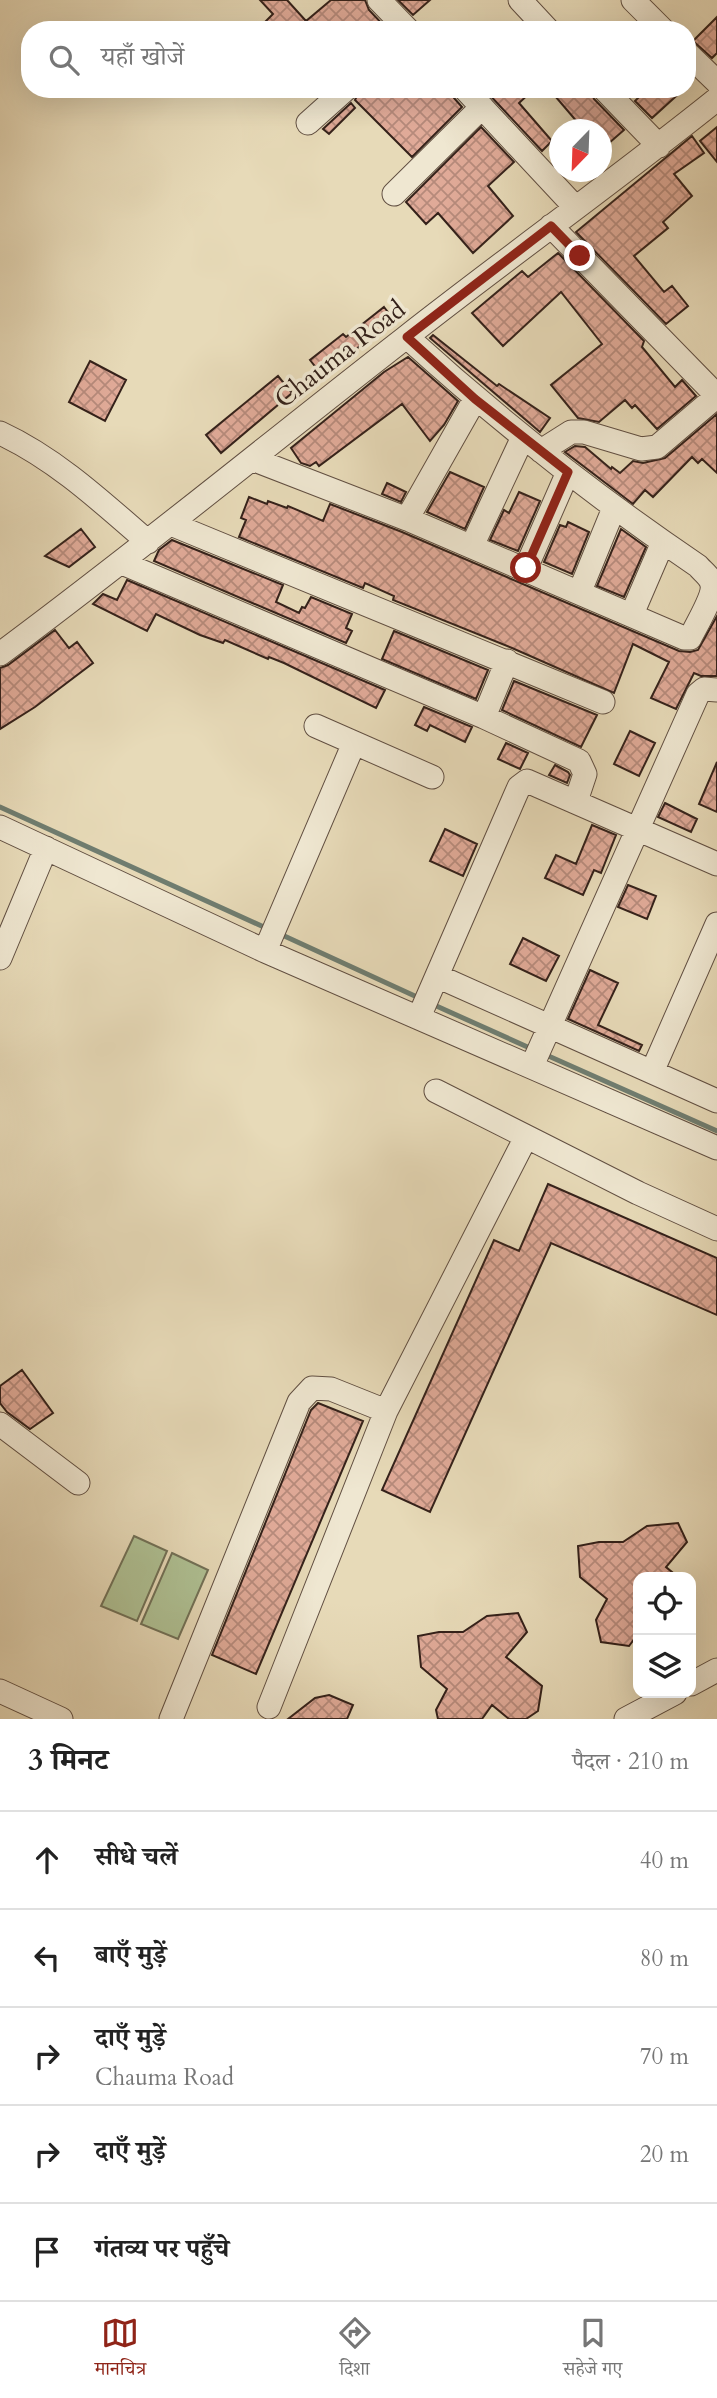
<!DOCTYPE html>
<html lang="hi">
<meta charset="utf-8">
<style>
body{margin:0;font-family:Cardo,"Noto Serif Devanagari",serif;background:#f6f6f6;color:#222}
.controls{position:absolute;right:21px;bottom:21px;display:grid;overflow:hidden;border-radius:14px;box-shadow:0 7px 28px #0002}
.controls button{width:63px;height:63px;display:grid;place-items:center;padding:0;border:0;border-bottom:2px solid #e0e0e0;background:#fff;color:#222;font:35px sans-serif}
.compass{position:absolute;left:549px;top:119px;width:63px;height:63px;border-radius:50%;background:#fff;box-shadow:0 7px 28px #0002;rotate:203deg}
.stop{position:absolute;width:21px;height:21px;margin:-16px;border:5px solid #8f2418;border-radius:50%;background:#fff}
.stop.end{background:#8f2418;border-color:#fff;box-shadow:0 2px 7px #0008}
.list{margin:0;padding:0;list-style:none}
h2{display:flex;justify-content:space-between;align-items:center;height:91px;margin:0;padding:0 28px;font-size:30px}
h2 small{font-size:23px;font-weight:400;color:#767676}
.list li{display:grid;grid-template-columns:46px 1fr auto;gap:21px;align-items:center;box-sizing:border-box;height:98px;padding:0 28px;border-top:2px solid #e0e0e0}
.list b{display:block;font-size:26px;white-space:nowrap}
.list p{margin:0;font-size:23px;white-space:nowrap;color:#767676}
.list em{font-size:23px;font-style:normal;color:#767676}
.icon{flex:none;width:38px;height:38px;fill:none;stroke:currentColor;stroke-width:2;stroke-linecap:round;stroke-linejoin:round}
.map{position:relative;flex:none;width:717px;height:1719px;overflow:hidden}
.search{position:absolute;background:#fff;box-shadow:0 7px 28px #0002;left:21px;right:21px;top:21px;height:77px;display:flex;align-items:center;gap:18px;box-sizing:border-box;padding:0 24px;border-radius:28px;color:#767676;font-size:26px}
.sheet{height:581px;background:#fff}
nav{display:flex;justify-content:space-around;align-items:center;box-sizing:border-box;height:98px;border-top:2px solid #e0e0e0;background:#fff;font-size:19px;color:#767676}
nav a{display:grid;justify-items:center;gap:4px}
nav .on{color:#8f2418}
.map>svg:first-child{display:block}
.green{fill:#afc194;stroke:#727157;stroke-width:2}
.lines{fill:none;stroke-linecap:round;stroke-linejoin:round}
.stream{stroke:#6f7d70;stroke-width:5}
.building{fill:url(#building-cross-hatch);stroke:#34211a;stroke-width:2}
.minor-casing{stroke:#614f42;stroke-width:25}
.minor{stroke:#efe7d1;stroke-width:23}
.route{stroke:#8f2418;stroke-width:9}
.labels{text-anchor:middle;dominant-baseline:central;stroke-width:7;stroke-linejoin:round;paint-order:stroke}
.street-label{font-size:26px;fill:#34211a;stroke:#efe7d1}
</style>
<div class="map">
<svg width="717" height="1719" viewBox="0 0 717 1719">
<defs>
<pattern id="building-cross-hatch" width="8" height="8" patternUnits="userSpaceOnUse" patternTransform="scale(1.75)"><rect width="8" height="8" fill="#e0aa98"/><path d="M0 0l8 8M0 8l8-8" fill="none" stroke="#b68a7b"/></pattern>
</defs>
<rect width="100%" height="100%" fill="#e7dab8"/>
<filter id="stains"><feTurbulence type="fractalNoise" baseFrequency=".00286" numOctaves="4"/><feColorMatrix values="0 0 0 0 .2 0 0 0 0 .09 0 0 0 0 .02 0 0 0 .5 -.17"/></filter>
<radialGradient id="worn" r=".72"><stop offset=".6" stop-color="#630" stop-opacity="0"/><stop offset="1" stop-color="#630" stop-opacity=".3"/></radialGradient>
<path class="green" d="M 134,1536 L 167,1551 L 137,1621 L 101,1606 Z
M 172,1553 L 208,1570 L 178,1639 L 141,1624 Z"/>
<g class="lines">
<path class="stream" d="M 0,807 L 266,928
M 280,934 L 417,997
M 432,1004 L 532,1049
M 544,1054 L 717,1131"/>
</g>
<path class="building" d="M 260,0 L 287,0 L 306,21 L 331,0 L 365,0 L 369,10 L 388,30 L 273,30 L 265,22 L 273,14 Z
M 398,0 L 430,0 L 413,15 Z
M 717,17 L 717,53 L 712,58 L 693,41 Z
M 360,89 L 451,89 L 454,98 L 462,107 L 412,157 L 355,100 Z
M 484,89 L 534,89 L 519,103 L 552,141 L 542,151 Z
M 549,89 L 590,89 L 594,99 L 624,130 L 601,150 L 601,130 L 584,130 Z
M 647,89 L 684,89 L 652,118 L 635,101 Z
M 351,103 L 355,108 L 329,134 L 323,129 Z
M 481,127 L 514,162 L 488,186 L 513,216 L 473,253 L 438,213 L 426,224 L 406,202 Z
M 717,127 L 717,162 L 700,141 Z
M 692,136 L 704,153 L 674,174 L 692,196 L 663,222 L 668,228 L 634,256 L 664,292 L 672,286 L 688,306 L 666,324 L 576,232 Z
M 558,253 L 644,341 L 642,347 L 675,387 L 682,380 L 696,396 L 657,429 L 635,405 L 632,408 L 625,400 L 599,422 L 578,418 L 551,385 L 602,344 L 561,292 L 503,346 L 472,313 L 522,271 L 528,277 Z
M 384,307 L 394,320 L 322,375 L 310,360 L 343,334 L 346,337 Z
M 433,335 L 497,386 L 499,384 L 550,418 L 540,432 L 430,338 Z
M 408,357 L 458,401 L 444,425 L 430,441 L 402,404 L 319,466 L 316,462 L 310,466 L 301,463 L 291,448 L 384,372 Z
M 90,361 L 126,380 L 105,421 L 69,402 Z
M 278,376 L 292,393 L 221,453 L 206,435 Z
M 717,414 L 717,473 L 702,459 L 698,463 L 692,457 L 653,497 L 645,490 L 633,504 L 565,452 L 575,446 L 585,447 L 611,469 L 612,467 L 620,473 L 633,461 L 643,463 L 665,458 Z
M 450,472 L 484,487 L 465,529 L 427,512 Z
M 387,483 L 406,492 L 401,502 L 382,494 Z
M 519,492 L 540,501 L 518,551 L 490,540 L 504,510 L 509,513 Z
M 249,497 L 267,504 L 268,501 L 287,508 L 288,506 L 323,521 L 330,504 L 402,532 L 679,651 L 690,652 L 698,650 L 717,616 L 717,676 L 701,676 L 694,673 L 676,709 L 651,698 L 669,662 L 633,644 L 614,693 L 512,648 L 393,600 L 394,596 L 365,583 L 363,588 L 239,537 L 246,520 L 241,518 Z
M 568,522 L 589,532 L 572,574 L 544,562 L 560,525 L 566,527 Z
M 81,529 L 95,547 L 69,567 L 45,556 Z
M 621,529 L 646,547 L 624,597 L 597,586 Z
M 172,540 L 283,585 L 276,602 L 299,613 L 302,607 L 305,608 L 311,597 L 352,614 L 346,628 L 352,631 L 346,643 L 154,561 L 159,550 Z
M 127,580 L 385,690 L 376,708 L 284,663 L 269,657 L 268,659 L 225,640 L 223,643 L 200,635 L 156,614 L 147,631 L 93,604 L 103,594 L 117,600 Z
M 55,630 L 69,648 L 77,642 L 93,663 L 35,707 L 0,729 L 0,668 L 8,665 Z
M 394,631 L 488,670 L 476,699 L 382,659 Z
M 514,681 L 597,715 L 581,747 L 502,710 Z
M 424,707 L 472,727 L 465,742 L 430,725 L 427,731 L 415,725 Z
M 630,731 L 655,743 L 639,776 L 614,764 Z
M 506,743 L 528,753 L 520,769 L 498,759 Z
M 717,762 L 717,812 L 699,804 Z
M 555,765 L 568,772 L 570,775 L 567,783 L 549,775 Z
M 665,803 L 697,819 L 691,832 L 658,817 Z
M 592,825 L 616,835 L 601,873 L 594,870 L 583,895 L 545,878 L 556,855 L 576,864 Z
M 445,829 L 477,844 L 463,876 L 430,861 Z
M 628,885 L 656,896 L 647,919 L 618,907 Z
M 523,938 L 559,956 L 546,981 L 510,964 Z
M 590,970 L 618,983 L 598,1025 L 642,1045 L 639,1051 L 568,1019 Z
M 548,1184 L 717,1258 L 717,1315 L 551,1243 L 430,1512 L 382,1490 L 494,1240 L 519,1251 Z
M 22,1370 L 53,1413 L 30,1429 L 7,1412 L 0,1403 L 0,1386 Z
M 318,1403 L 363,1421 L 256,1674 L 212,1655 L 311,1410 Z
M 678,1523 L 687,1542 L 666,1567 L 678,1577 L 638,1577 L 638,1634 L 629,1646 L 601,1642 L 596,1620 L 607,1599 L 580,1577 L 578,1546 L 599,1542 L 623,1542 L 647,1526 Z
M 518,1613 L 527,1632 L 506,1657 L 542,1686 L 538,1711 L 526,1719 L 509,1719 L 492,1705 L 482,1719 L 438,1719 L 436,1710 L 447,1689 L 421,1667 L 418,1636 L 439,1632 L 463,1632 L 487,1616 Z
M 329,1695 L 353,1705 L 347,1719 L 288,1719 L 315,1698 Z"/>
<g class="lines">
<defs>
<path id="minor" d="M 379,0 L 408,30
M 520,0 L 548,30
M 633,0 L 663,30
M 687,53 L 717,82
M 465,89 L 575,207
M 604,89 L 659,146
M 308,123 L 346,89
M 394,194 L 482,107
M 551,226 L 717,396
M 0,433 C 56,459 102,502 148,542
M 541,451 L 571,432 L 584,432 L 641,449 L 657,447 L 717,396
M 252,459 L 407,519 L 684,638 L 690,638 C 696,626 714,596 712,585 C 711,577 703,572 698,566 C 596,497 498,420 407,337
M 407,519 L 475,399
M 171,524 L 603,702
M 472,546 L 523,437
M 122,563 L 484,717 L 507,661
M 526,568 L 568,472
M 580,591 L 614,508
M 632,614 L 663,542
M 0,654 C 138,552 270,443 405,338 C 508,257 615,181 717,99
M 484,717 L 579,761 L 585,774 L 576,801
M 316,726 L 432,777
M 0,827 L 265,951 L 717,1148
M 265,951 L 354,743
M 0,958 L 46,848
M 437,976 L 717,1101
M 419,1017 L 515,796 L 519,787 L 527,781 L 717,864
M 532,1066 L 698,694 L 704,689 L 717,690
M 652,1072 L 717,924
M 436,1091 L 638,1193 L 717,1229
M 0,1424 L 78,1483
M 691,1684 L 717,1670
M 0,1691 L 61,1719
M 269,1707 L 386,1411 L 526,1137
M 171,1719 L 299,1402 L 312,1388 L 331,1389 L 386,1411
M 626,1719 L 675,1693"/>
</defs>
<use href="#minor" class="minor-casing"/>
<use href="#minor" class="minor"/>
</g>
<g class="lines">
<path class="route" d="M 526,568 L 568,472 L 475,399 L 407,337 L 551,226 L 580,256"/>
</g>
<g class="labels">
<g class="street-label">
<text transform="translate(340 354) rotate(-38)">Chauma Road</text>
</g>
</g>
<rect width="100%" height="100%" filter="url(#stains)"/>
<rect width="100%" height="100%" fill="url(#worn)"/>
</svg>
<div class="controls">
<button><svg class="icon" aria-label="locate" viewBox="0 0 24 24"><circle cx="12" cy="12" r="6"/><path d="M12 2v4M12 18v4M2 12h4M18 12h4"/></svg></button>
<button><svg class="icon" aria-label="layers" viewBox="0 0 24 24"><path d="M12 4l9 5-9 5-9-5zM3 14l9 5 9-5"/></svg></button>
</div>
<svg class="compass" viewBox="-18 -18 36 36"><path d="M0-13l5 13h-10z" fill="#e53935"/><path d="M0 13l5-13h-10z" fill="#767676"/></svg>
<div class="stop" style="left:526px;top:568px"></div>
<div class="stop end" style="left:580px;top:256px"></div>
<div class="search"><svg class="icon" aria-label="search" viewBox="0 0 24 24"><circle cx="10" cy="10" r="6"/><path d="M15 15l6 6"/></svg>यहाँ खोजें</div>
</div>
<section class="sheet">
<h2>3 मिनट<small>पैदल · 210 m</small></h2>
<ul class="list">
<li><svg class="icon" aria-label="ahead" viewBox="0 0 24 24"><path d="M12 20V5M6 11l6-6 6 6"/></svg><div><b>सीधे चलें</b></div><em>40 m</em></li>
<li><svg class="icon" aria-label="left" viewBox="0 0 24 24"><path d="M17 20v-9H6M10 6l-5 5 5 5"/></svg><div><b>बाएँ मुड़ें</b></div><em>80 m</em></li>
<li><svg class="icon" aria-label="right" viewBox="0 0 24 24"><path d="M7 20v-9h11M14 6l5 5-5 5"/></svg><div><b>दाएँ मुड़ें</b><p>Chauma Road</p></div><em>70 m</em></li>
<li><svg class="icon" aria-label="right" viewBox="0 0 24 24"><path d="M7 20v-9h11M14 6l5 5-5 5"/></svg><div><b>दाएँ मुड़ें</b></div><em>20 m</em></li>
<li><svg class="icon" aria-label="arrive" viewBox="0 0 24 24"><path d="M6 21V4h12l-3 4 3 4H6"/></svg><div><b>गंतव्य पर पहुँचे</b></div></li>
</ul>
</section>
<nav>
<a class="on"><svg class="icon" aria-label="map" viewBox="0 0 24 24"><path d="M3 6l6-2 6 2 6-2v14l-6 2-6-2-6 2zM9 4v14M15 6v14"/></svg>मानचित्र</a>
<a><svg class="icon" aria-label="directions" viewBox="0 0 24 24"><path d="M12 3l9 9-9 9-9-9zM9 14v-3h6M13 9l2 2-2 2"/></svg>दिशा</a>
<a><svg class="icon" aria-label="saved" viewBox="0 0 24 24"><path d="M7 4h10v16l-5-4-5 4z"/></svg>सहेजे गए</a>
</nav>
